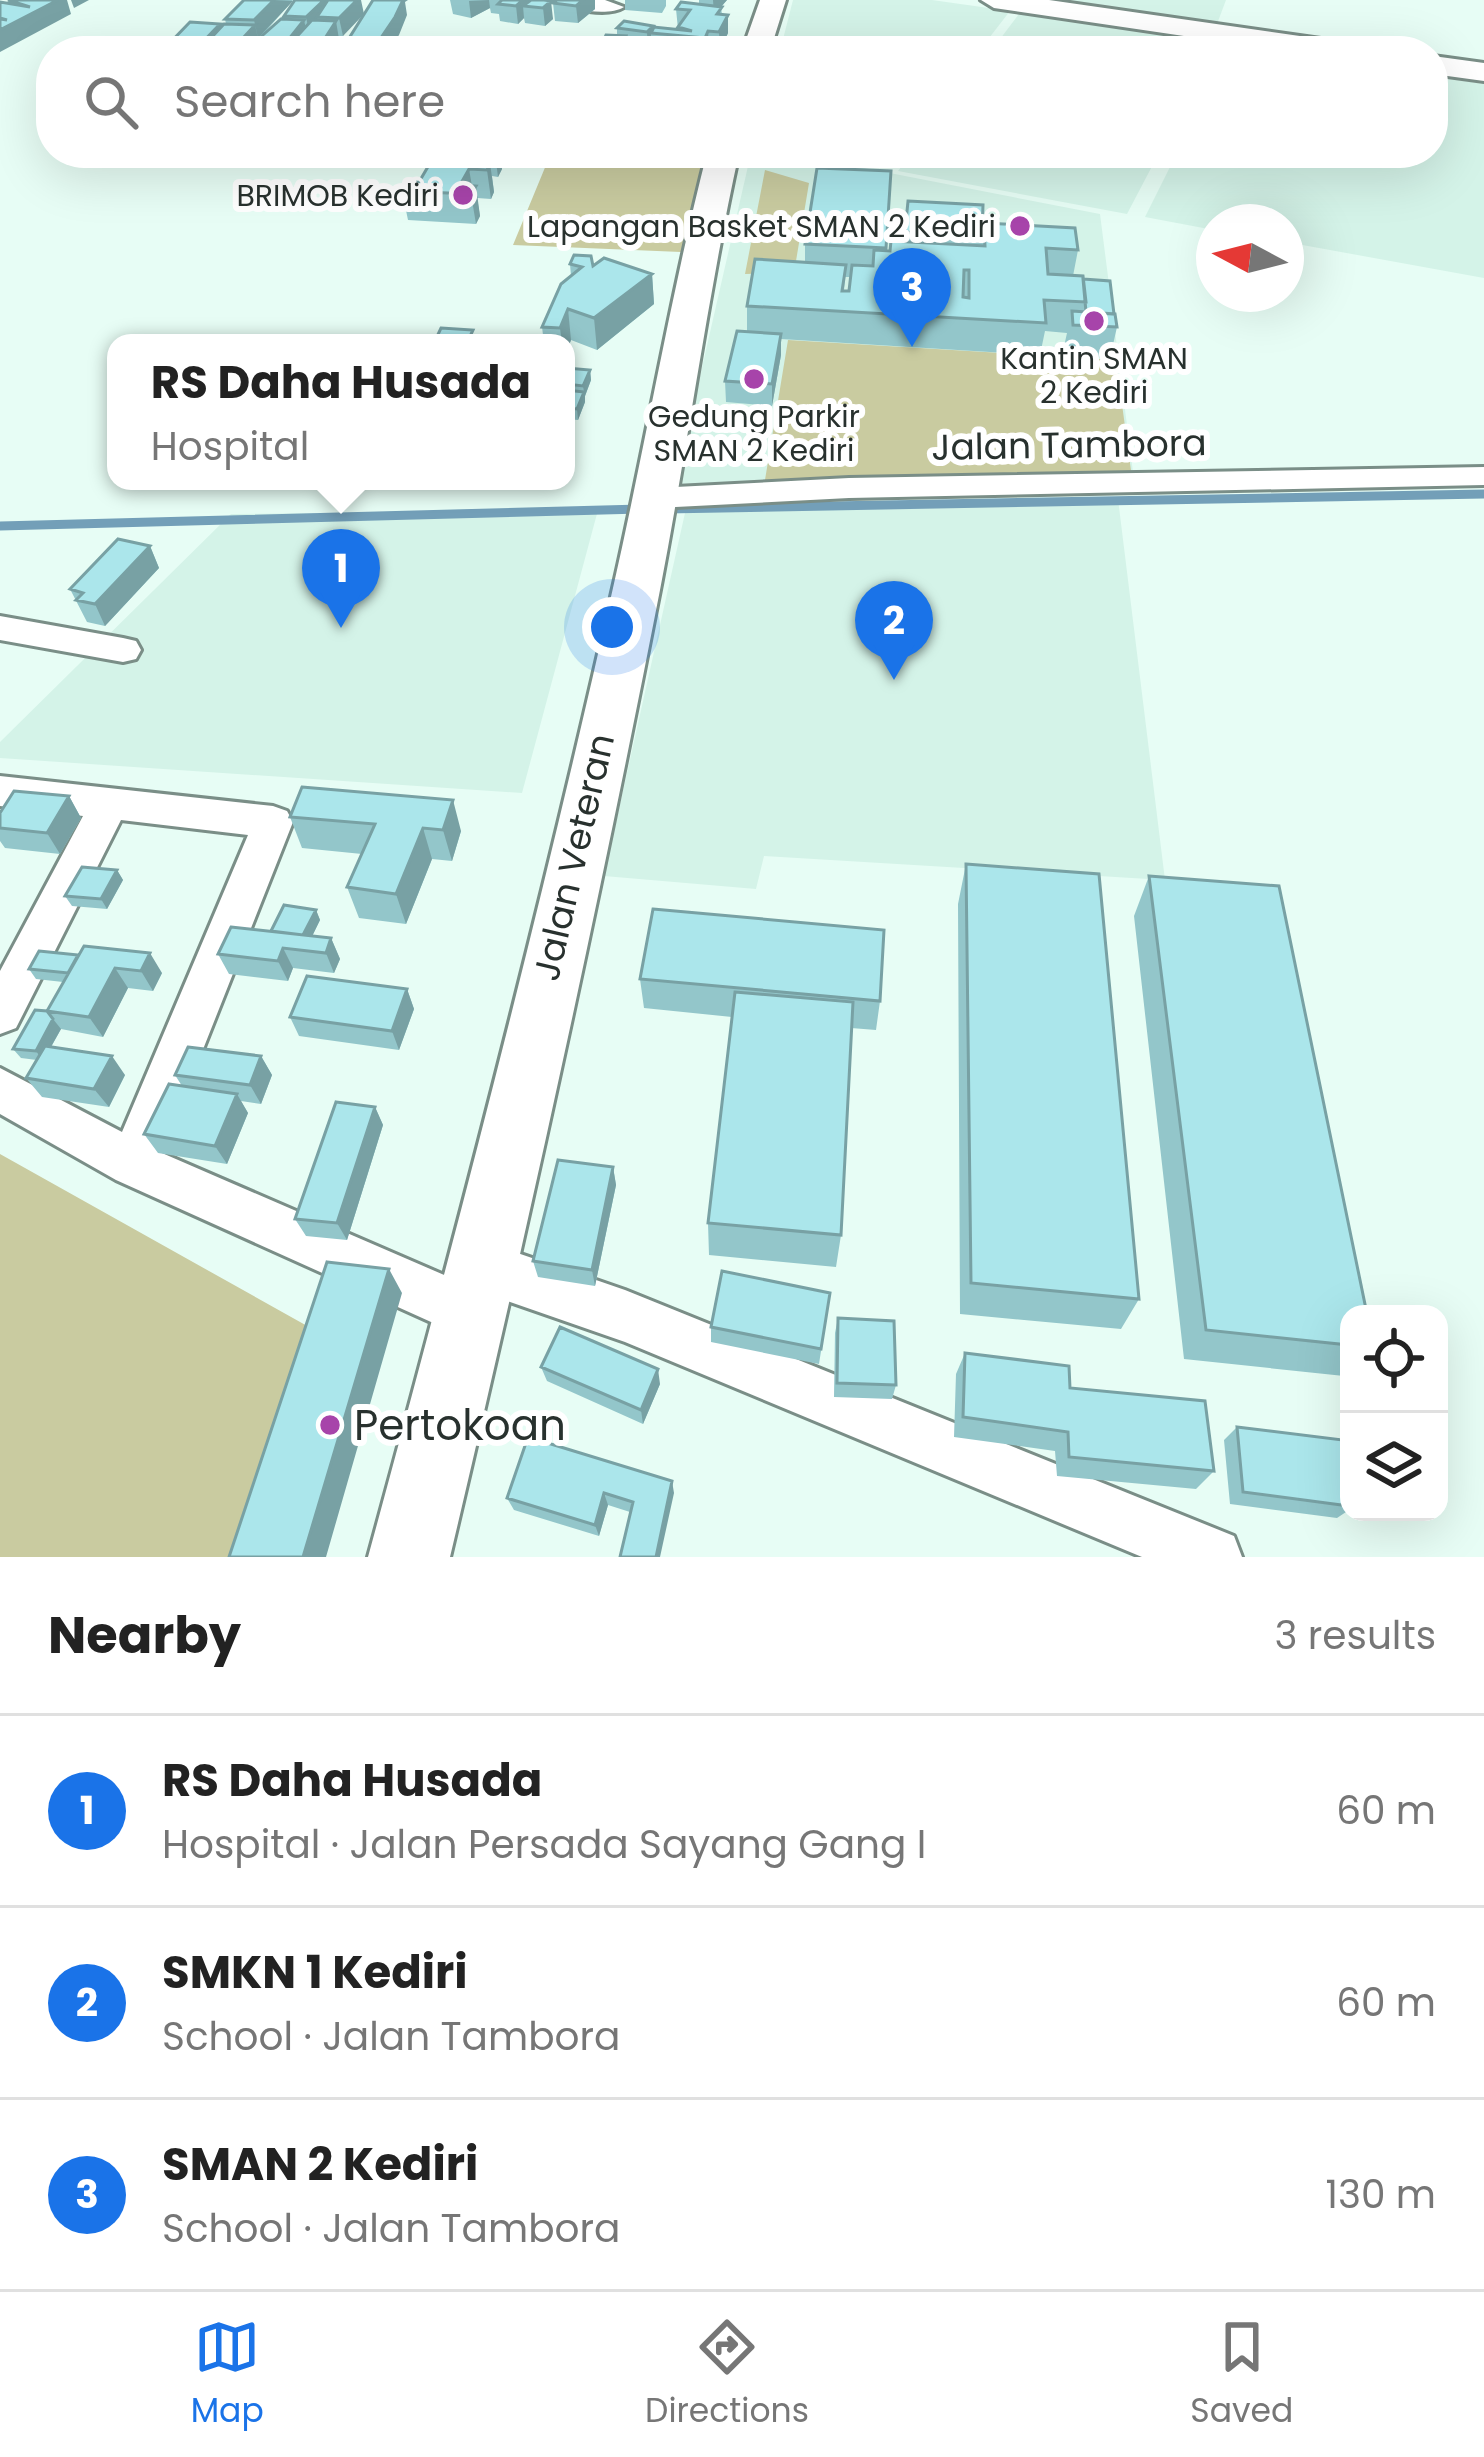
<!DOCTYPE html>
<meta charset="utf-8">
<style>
body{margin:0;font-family:Poppins,sans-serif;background:#f2f2f2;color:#222}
.controls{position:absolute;right:36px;bottom:36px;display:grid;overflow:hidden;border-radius:24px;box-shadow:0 12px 48px #0002}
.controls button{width:108px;height:108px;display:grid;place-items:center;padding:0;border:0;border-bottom:3px solid #e0e0e0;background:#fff;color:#222;font:60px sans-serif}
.compass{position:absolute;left:1196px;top:204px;width:108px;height:108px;border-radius:50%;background:#fff;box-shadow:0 12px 48px #0002;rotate:277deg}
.you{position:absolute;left:612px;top:627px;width:42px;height:42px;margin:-30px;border:9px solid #fff;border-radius:50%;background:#1a73e8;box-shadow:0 0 0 18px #1a73e833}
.badge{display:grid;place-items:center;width:78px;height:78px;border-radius:50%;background:#1a73e8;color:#fff;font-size:39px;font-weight:700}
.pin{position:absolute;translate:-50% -99px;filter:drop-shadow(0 3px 6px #0008)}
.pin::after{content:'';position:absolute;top:63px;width:42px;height:36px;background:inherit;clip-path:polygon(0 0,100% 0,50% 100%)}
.popup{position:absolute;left:107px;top:334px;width:468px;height:156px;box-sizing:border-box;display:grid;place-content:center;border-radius:24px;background:#fff;filter:drop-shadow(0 3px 9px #0005);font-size:39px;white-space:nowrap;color:#767676}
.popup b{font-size:45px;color:#222}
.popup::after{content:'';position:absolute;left:50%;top:100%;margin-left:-24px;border:24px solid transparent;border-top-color:#fff}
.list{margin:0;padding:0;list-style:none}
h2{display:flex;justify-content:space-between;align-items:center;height:156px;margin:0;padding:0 48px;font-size:51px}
h2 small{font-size:39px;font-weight:400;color:#767676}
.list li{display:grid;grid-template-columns:78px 1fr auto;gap:36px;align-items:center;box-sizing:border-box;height:192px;padding:0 48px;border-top:3px solid #e0e0e0}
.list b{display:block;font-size:45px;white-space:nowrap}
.list p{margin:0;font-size:39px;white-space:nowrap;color:#767676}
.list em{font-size:39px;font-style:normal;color:#767676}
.icon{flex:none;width:66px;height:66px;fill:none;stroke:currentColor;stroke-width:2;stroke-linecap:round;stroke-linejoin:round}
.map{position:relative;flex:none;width:1484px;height:1557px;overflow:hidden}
.search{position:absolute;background:#fff;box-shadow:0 12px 48px #0002;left:36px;right:36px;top:36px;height:132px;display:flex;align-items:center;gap:30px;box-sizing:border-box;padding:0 42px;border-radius:48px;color:#767676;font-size:45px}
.sheet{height:732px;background:#fff}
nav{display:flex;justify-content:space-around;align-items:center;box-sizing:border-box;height:168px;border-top:3px solid #e0e0e0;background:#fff;font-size:33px;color:#767676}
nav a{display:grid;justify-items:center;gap:6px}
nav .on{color:#1a73e8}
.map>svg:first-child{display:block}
.built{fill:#d4f3e8}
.green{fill:#c9cba0}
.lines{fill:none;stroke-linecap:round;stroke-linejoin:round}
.stream{stroke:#739fb8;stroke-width:9}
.minor-casing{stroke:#7a8e87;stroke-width:6}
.secondary-casing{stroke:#7a8e87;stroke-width:6}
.minor{fill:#fff;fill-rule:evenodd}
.secondary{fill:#fff;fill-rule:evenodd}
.wall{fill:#93c6ca;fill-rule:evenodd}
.shaded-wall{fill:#78a1a4}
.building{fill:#abe6eb;stroke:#78a1a4;stroke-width:3;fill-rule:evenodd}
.poi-dot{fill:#a744aa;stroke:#fff;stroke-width:4.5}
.labels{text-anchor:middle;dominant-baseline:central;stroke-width:12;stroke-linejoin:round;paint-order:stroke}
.far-poi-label{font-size:30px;fill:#28312e;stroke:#fff;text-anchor:end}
.street-label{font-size:36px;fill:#28312e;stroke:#fff}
.near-poi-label{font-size:42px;fill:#28312e;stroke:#fff;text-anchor:start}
</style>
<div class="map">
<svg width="1484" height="1557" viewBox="0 0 1484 1557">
<rect width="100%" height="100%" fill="#e7fdf5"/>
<path class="built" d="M 793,0 L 932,0 L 1010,11 L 979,51 L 780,51 Z
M 1047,0 L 1226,0 L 1217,24 Z
M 1022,10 L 1218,40 L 1212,51 L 991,51 Z
M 1433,76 L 1484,84 L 1484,278 L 1286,242 L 1286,222 L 1214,222 L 1214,230 L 1145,217 L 1177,153 L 1433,153 Z
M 751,153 L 787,153 L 1100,214 L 1134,480 L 674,490 Z
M 912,153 L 1159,153 L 1127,214 L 898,171 Z
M 1118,499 L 1165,880 L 764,856 L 756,889 L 604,876 L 687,504 Z
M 598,510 L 522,793 L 0,758 L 0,742 L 231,514 Z"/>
<path class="green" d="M 551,153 L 704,159 L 681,252 L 513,245 Z
M 765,170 L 809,183 L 794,273 L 745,274 Z
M 788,340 L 1116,360 L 1132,478 L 764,486 Z
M 0,1154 L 309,1327 L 233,1557 L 0,1557 Z"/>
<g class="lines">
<path class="stream" d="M 665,509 L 1484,494
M 0,526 L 641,509"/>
<defs>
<path id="minor" d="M 554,0 L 605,0 L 624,7 C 608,17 570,10 554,0 Z
M 1484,467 L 1484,485 L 849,498 L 656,508 L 640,498 L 656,488 L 849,478 Z
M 0,616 L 123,638 L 136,641 L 141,650 L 136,659 L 123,662 L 0,640 Z
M 0,776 L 273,806 L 287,811 L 293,822 L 162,1153 L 465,1284 L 457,1267 L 465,1249 L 483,1241 L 625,1290 L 1234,1536 L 1242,1557 L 1142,1557 L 625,1342 L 484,1293 L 497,1314 L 490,1333 L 471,1340 L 116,1180 L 0,1114 L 0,1068 L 122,1132 L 248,835 L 121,820 L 16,1028 L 0,1034 L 0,971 L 83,816 L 0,806 Z"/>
<path id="secondary" d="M 760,0 L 786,0 L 770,51 L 742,51 Z
M 981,0 L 1049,0 L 1342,42 L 1356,51 L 1285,51 L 994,8 Z
M 1433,56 L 1484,63 L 1484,81 L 1433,74 Z
M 707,153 L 739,153 C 707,298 688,445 660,590 C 597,914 526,1236 450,1557 L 368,1557 C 456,1236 540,913 613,588 C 646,443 670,297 707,153 Z"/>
</defs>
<use href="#minor" class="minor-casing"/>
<use href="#secondary" class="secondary-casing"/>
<use href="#minor" class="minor"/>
<use href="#secondary" class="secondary"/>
</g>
<path class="wall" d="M 244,0 L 293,0 L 258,40 L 285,19 L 284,16 L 361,0 L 343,36 L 339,36 L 339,39 L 332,51 L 162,51 L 221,28 L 226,24 L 225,19 Z
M 450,0 L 544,0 L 553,19 L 545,26 L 525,23 L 524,18 L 518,24 L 500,21 L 499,14 L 491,13 L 490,8 L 471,18 L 453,14 Z
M 625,0 L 666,0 L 666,6 L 662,13 L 625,10 Z
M 699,0 L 727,0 L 721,7 L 722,15 L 728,15 L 728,33 L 720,50 L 647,51 L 627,48 L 627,51 L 603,51 L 602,44 L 617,36 L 617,28 L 653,26 L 653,29 L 678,29 L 676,9 L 699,4 Z
M 553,3 L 595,9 L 578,23 L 555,21 Z
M 433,153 L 500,153 L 502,169 L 498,177 L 492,176 L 494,192 L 491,199 L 477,198 L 480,216 L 476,224 L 408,220 L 402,191 L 419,182 L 433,158 Z
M 768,153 L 784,156 L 779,166 L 768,164 Z
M 891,171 L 886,251 L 890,251 L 904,241 L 908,201 L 982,235 L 984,223 L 1078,250 L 1073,276 L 1083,279 L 1114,314 L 1117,327 L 1110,358 L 1067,356 L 1065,342 L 1067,333 L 1045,331 L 1040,355 L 781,339 L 781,355 L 772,406 L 726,402 L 725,381 L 747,332 L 747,306 L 805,262 L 805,244 ZM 845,277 L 851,277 L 849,291 L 844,291 Z
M 570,264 L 652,274 L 654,304 L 597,350 L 571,340 L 566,353 L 566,343 L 544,343 L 542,327 L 571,276 Z
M 566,368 L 590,370 L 591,380 L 585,396 L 585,402 L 578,420 L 566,419 Z
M 150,546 L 159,568 L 105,626 L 87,622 L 70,589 Z
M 69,796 L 81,818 L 60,854 L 5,848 L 0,841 L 0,813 Z
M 290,817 L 461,831 L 452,861 L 432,859 L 406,924 L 359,918 L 347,887 L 362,854 L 302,848 Z
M 966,864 L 1139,1299 L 1121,1329 L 960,1314 L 958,904 Z
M 117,870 L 123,880 L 107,909 L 72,906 L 65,896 Z
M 1149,876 L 1349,1314 L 1349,1371 L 1344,1376 L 1184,1359 L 1134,916 Z
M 316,910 L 320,920 L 312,936 L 331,938 L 340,959 L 334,973 L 293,968 L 288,981 L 229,974 L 218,954 Z
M 39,951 L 162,973 L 153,991 L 128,988 L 103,1037 L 61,1029 L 51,1047 L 125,1075 L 109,1107 L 42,1097 L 26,1078 L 37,1060 L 21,1058 L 13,1049 L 47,1011 L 63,982 L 36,979 L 29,969 Z
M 640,979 L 880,1001 L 876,1030 L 851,1028 L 841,1235 L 836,1267 L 709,1255 L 708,1223 L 732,1017 L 644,1008 Z
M 407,989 L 414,1009 L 399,1050 L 299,1036 L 290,1017 Z
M 261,1056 L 272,1075 L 261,1104 L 241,1101 L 248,1113 L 227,1164 L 158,1153 L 144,1134 L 182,1086 L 175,1075 Z
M 375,1107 L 383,1125 L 347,1240 L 306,1236 L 295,1219 Z
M 613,1167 L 616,1185 L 595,1286 L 538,1277 L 533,1261 Z
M 830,1293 L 819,1364 L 711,1342 L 711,1327 Z
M 838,1318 L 896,1385 L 892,1399 L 834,1397 L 835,1333 Z
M 965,1353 L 1070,1388 L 1214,1471 L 1196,1489 L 1057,1476 L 1055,1451 L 954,1437 L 956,1374 Z
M 541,1367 L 660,1384 L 643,1424 L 547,1381 Z
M 1237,1427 L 1349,1478 L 1349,1510 L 1337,1518 L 1230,1504 L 1224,1440 Z
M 528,1437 L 674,1493 L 630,1512 L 608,1505 L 599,1536 L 514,1510 L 507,1498 Z"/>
<path class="shaded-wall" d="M 58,0 L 67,0 L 71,14 L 0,52 L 0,30 Z
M 71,0 L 89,0 L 74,8 Z
M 274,0 L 293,1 L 258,38 L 254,20 Z
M 324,0 L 329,0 L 317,17 L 319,27 L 310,35 L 306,17 Z
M 357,0 L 361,0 L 364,14 L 343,36 L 339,18 Z
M 403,0 L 408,0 L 405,2 L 407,15 L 399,35 L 388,51 L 372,51 Z
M 489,0 L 490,8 L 471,18 L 469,1 Z
M 523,0 L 533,0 L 523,6 L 524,18 L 518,24 L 516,6 Z
M 583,0 L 595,0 L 595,9 L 578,23 L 576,6 Z
M 713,0 L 727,0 L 714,15 Z
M 551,1 L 553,19 L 545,26 L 543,8 Z
M 728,15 L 728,33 L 720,50 L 719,32 Z
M 304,20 L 308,38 L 290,44 L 291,51 L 287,51 L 285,44 Z
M 336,21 L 339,39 L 332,51 L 321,51 L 320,46 Z
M 220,24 L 225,42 L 216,51 L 194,51 Z
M 255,25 L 259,43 L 255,42 L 256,47 L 252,51 L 231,51 Z
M 653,26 L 653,33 L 651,33 L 651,47 L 648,51 L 647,32 Z
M 708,31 L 709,49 L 705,51 L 705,38 Z
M 480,153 L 484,153 L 486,170 L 475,162 Z
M 495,153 L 500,153 L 502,169 L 498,177 Z
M 490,163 L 494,192 L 491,199 L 487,170 Z
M 469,169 L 473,192 L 476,186 L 480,216 L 476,224 L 471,194 L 460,185 Z
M 652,274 L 654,304 L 597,350 L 594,318 Z
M 568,309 L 571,340 L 566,353 L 566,343 L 562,343 L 560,328 Z
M 781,334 L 781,355 L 772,406 L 772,384 Z
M 590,370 L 591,380 L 585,396 L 585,402 L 578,420 L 577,409 L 584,392 L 583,386 Z
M 571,427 L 572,437 L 566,452 L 566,438 Z
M 150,546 L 159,568 L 105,626 L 95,604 Z
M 69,796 L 81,818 L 60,854 L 47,833 Z
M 453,800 L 461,831 L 452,861 L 443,830 Z
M 423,828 L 432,859 L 406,924 L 396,894 Z
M 117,870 L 123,880 L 107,909 L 101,899 Z
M 316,910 L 320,920 L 305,951 L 301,940 Z
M 331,938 L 340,959 L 334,973 L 326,953 Z
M 283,948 L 293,968 L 288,981 L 278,961 Z
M 150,953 L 162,973 L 153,991 L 141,971 Z
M 115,968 L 128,988 L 103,1037 L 89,1017 Z
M 407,989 L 414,1009 L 399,1050 L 392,1031 Z
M 53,1019 L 61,1029 L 43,1061 L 36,1051 Z
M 112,1056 L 125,1075 L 109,1107 L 94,1089 Z
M 261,1056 L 272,1075 L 261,1104 L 250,1085 Z
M 237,1094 L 248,1113 L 227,1164 L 215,1146 Z
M 375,1107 L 383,1125 L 347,1240 L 337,1223 Z
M 613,1167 L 616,1185 L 595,1286 L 592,1270 Z
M 389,1269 L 402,1293 L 326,1557 L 303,1557 Z
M 658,1369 L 660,1384 L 643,1424 L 641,1410 Z
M 672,1481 L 674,1493 L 660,1557 L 656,1557 Z
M 604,1493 L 608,1505 L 599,1536 L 595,1525 Z"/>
<path class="building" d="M 8,0 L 58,0 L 0,30 L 0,19 L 7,20 L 0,18 L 0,2 L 30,7 Z
M 244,0 L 274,0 L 254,20 L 225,19 Z
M 295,0 L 324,0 L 306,17 L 284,16 Z
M 328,0 L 357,0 L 339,18 L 317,17 Z
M 373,0 L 403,0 L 395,17 L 372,51 L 341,51 Z
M 502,0 L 523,0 L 516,6 L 498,4 Z
M 531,0 L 544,0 L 551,1 L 543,8 L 523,6 Z
M 557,0 L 583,0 L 576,6 L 553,3 Z
M 681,2 L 722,7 L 717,14 L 728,15 L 719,32 L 708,31 L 705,38 L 651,33 L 654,27 L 692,31 L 678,27 L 690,10 L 676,9 Z
M 281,19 L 304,20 L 285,44 L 255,42 Z
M 312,20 L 336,21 L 320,46 L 290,44 Z
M 624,21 L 653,26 L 647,32 L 617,28 Z
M 190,22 L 220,24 L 194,51 L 162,51 Z
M 224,24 L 255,25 L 231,51 L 199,51 Z
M 606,35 L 626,36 L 622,46 L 602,44 Z
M 653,45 L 704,51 L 647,51 Z
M 252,46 L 283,48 L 280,51 L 249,51 Z
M 288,48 L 320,50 L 286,51 Z
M 436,153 L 480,153 L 475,162 L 490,163 L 487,170 L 469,169 L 460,185 L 476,186 L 471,194 L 402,191 L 407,182 L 419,182 Z
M 817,168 L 891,171 L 886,248 L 805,244 Z
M 908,201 L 983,205 L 982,236 L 905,232 Z
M 984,223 L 1075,228 L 1078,250 L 1046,248 L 1048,274 L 1083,276 L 1086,302 L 1044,300 L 1046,323 L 747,306 L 755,259 L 846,265 L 842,291 L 849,291 L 852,265 L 873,266 L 874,250 L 890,251 L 891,241 L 985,246 ZM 964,270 L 969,270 L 969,298 L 963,297 Z
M 574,255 L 591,256 L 593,266 L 604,258 L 652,274 L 594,318 L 568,309 L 560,328 L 542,327 L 561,284 L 582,267 L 570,264 Z
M 1083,279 L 1110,281 L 1114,314 L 1086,312 Z
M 1072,311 L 1115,314 L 1117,327 L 1073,325 Z
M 441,328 L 473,330 L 467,343 L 434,343 Z
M 737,331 L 781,334 L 772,384 L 725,381 Z
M 566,368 L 590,370 L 583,386 L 566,384 Z
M 566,390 L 584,392 L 577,409 L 566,408 Z
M 118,539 L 150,546 L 95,604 L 76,600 L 83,593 L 70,589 Z
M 302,787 L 453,800 L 443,830 L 423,828 L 396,894 L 347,887 L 375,824 L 290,817 Z
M 14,791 L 69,796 L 47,833 L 0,828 L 0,813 Z
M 966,864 L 1099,874 L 1139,1299 L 971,1283 Z
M 82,867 L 117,870 L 101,899 L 65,896 Z
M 1149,876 L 1279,886 L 1367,1314 L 1349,1314 L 1349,1345 L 1206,1330 Z
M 284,905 L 316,910 L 303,935 L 271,931 Z
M 653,909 L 884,930 L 880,1001 L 640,979 Z
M 231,927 L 331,938 L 326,953 L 283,948 L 278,961 L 218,954 Z
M 84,946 L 150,953 L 141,971 L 115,968 L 89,1017 L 47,1011 Z
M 39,951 L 78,955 L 68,973 L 29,969 Z
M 307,976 L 407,989 L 392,1031 L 290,1017 Z
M 735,992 L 853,1002 L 841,1235 L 708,1223 Z
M 35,1010 L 47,1011 L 53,1019 L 36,1051 L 13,1049 Z
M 45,1046 L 112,1056 L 94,1089 L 26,1078 Z
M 188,1047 L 261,1056 L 250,1085 L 175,1075 Z
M 169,1084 L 237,1094 L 215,1146 L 144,1134 Z
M 336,1102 L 375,1107 L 337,1223 L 295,1219 Z
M 558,1160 L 613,1167 L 592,1270 L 533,1261 Z
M 327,1262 L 389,1269 L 303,1557 L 229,1557 Z
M 722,1271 L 830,1293 L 821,1349 L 711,1327 Z
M 838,1318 L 894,1321 L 896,1385 L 837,1383 Z
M 560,1327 L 658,1369 L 641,1410 L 541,1367 Z
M 965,1353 L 1069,1366 L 1070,1388 L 1205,1401 L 1214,1471 L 1069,1457 L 1068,1432 L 963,1417 Z
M 1237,1427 L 1343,1440 L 1349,1478 L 1349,1506 L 1243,1492 Z
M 528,1437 L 672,1481 L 656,1557 L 620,1557 L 633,1502 L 604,1493 L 595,1525 L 507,1498 Z"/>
<g class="poi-dot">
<circle cx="463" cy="195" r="12"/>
<circle cx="1020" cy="226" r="12"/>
<circle cx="1094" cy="321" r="12"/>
<circle cx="754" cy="379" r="12"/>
<circle cx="330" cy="1425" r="12"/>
</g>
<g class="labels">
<g class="far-poi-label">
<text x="439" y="195">BRIMOB Kediri</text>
<text x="996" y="226">Lapangan Basket SMAN 2 Kediri</text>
<text x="1094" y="358" text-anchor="middle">Kantin SMAN<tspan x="1094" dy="34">2 Kediri</tspan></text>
<text x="754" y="416" text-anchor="middle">Gedung Parkir<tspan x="754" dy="34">SMAN 2 Kediri</tspan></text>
</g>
<g class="street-label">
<text transform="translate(1069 445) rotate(-1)">Jalan Tambora</text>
<text transform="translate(574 857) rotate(-77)">Jalan Veteran</text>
</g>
<g class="near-poi-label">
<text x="354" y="1425">Pertokoan</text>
</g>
</g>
</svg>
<div class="controls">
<button><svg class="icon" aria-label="locate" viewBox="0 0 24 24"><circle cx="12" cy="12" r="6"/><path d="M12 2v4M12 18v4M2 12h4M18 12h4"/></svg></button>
<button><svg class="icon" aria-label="layers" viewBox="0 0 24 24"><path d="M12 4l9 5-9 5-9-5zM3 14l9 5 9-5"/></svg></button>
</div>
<svg class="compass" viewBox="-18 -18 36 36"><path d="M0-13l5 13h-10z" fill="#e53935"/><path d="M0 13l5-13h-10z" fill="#767676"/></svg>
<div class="you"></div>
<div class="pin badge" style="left:341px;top:628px">1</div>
<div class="popup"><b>RS Daha Husada</b>Hospital</div>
<div class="pin badge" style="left:894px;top:680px">2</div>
<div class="pin badge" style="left:912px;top:347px">3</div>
<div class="search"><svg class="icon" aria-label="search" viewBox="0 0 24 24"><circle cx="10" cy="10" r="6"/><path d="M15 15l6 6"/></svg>Search here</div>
</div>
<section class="sheet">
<h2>Nearby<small>3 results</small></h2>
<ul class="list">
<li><span class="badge">1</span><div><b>RS Daha Husada</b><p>Hospital · Jalan Persada Sayang Gang I</p></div><em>60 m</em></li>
<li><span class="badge">2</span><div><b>SMKN 1 Kediri</b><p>School · Jalan Tambora</p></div><em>60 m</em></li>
<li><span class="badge">3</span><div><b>SMAN 2 Kediri</b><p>School · Jalan Tambora</p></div><em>130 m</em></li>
</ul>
</section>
<nav>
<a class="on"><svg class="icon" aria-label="map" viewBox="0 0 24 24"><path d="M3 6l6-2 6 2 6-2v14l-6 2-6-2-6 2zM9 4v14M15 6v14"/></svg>Map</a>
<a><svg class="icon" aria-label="directions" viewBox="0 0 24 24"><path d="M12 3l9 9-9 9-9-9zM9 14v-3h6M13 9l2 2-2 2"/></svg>Directions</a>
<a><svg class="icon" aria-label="saved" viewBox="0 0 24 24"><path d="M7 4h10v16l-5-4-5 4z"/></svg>Saved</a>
</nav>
